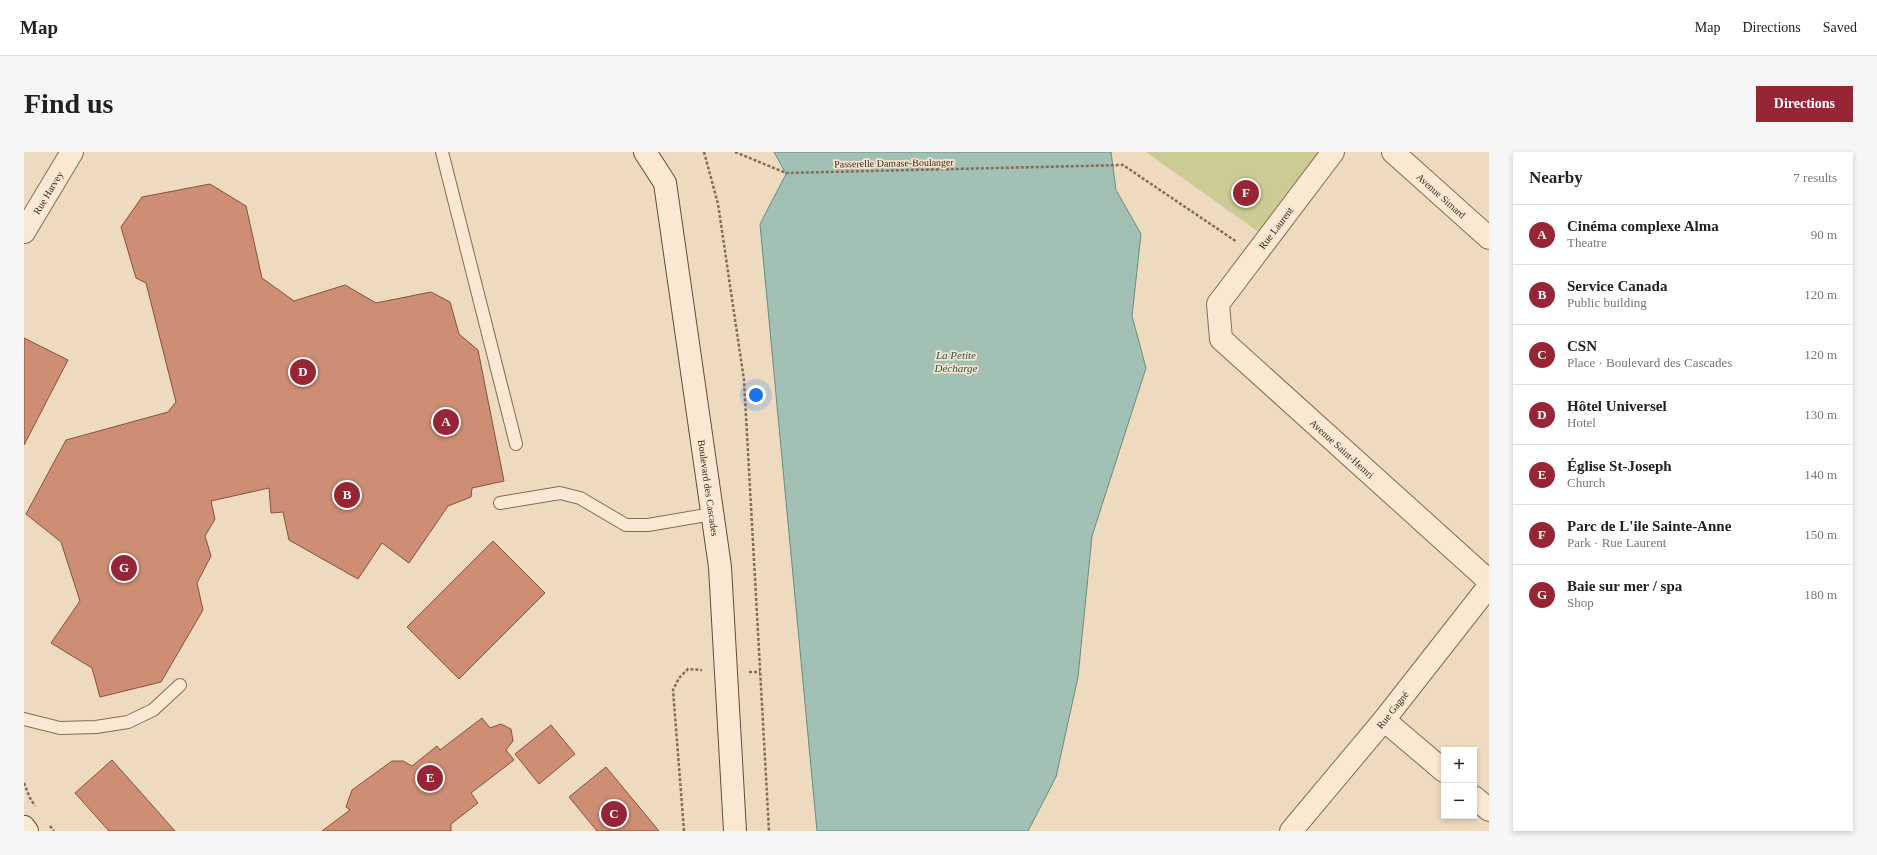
<!DOCTYPE html>
<meta charset="utf-8">
<style>
body{margin:0;font-family:"Times New Roman",serif;background:#f6f6f6;color:#202124}
.controls{position:absolute;right:12px;bottom:12px;display:grid;overflow:hidden;border-radius:0px;box-shadow:0 2px 6px #0003}
.controls button{width:36px;height:36px;display:grid;place-items:center;padding:0;border:0;border-bottom:1px solid #e0e0e0;background:#fff;color:#202124;font:20px sans-serif}
.you{position:absolute;left:732px;top:243px;width:14px;height:14px;margin:-10px;border:3px solid #fff;border-radius:50%;background:#1a73e8;box-shadow:0 0 0 6px #1a73e833}
.badge{display:grid;place-items:center;width:26px;height:26px;border-radius:50%;background:#962635;color:#fff;font-size:13px;font-weight:700}
.pin{position:absolute;translate:-50% -50%;border:2px solid #fff;box-shadow:0 1px 4px #0006}
.list{margin:0;padding:0;list-style:none}
h2{display:flex;justify-content:space-between;align-items:center;height:52px;margin:0;padding:0 16px;font-size:17px}
h2 small{font-size:13px;font-weight:400;color:#757577}
.list li{display:grid;grid-template-columns:26px 1fr auto;gap:12px;align-items:center;box-sizing:border-box;height:60px;padding:0 16px;border-top:1px solid #e0e0e0}
.list b{display:block;font-size:15px;white-space:nowrap}
.list p{margin:0;font-size:13px;white-space:nowrap;color:#757577}
.list em{font-size:13px;font-style:normal;color:#757577}
.map{position:relative;flex:none;width:1465px;height:679px;overflow:hidden;border-radius:0px}
header{display:flex;align-items:center;gap:24px;box-sizing:border-box;height:56px;padding:0 20px;background:#fff;border-bottom:1px solid #e0e0e0}
header strong{font-size:19px}
nav{display:flex;gap:22px;margin-inline-start:auto;font-size:14px}
.intro{display:flex;align-items:center;justify-content:space-between;box-sizing:border-box;height:96px;padding:0 24px}
h1{margin:0;font-size:28px}
.button{padding:10px 18px;border-radius:0px;background:#962635;color:#fff;font-size:14px;font-weight:700}
main{display:flex;gap:24px;padding:0 24px}
aside{flex:1;background:#fff;border-radius:0px;box-shadow:0 2px 6px #0003}
.map>svg:first-child{display:block}
.green{fill:#cccb93}
.water{fill:#a2c0b3;stroke:#698d80}
.building{fill:#cd8e74;stroke:#86513d}
.lines{fill:none;stroke-linecap:round;stroke-linejoin:round}
.lane-casing{stroke:#876a57;stroke-width:14}
.street-casing{stroke:#876a57;stroke-width:24}
.secondary-casing{stroke:#684c3a;stroke-width:24}
.path{stroke:#876a57;stroke-width:2.5;stroke-dasharray:3 2;stroke-linecap:butt}
.lane{stroke:#f9e8d2;stroke-width:12}
.street{stroke:#f9e8d2;stroke-width:22}
.secondary{stroke:#f9e8d2;stroke-width:22}
.labels{text-anchor:middle;dominant-baseline:central;stroke-width:3.5;stroke-linejoin:round;paint-order:stroke}
.street-label{font-size:10px;fill:#36251c;stroke:#f6e5ce}
.water-label{font-size:11px;font-style:italic;fill:#2b564e;stroke:#f6e5ce}
</style>
<header>
<strong>Map</strong>
<nav><a>Map</a><a>Directions</a><a>Saved</a></nav>
</header>
<div class="intro"><h1>Find us</h1><a class="button">Directions</a></div>
<main>
<div class="map">
<svg width="1465" height="679" viewBox="0 0 1465 679">
<rect width="100%" height="100%" fill="#eedabf"/>
<path class="green" d="M 1122,0 L 1294,0 L 1236,81 Z"/>
<path class="water" d="M 750,0 L 1087,0 L 1092,38 L 1117,82 L 1108,164 L 1122,216 L 1068,384 L 1054,525 L 1032,625 L 1004,679 L 793,679 L 736,72 L 762,22 Z"/>
<path class="building" d="M 186,32 L 222,54 L 238,126 L 270,149 L 321,133 L 352,151 L 407,140 L 426,150 L 435,182 L 454,198 L 480,329 L 448,336 L 447,345 L 424,354 L 385,411 L 358,391 L 334,427 L 265,388 L 259,360 L 247,361 L 245,336 L 187,349 L 191,367 L 181,384 L 187,404 L 173,431 L 179,458 L 137,530 L 76,545 L 68,516 L 27,491 L 56,449 L 37,390 L 2,362 L 42,288 L 144,260 L 152,250 L 122,131 L 112,126 L 97,75 L 118,45 Z
M 0,186 L 44,208 L 0,293 Z
M 469,389 L 521,441 L 435,527 L 383,475 Z
M 458,566 L 466,576 L 477,572 L 487,577 L 489,589 L 482,598 L 490,608 L 447,641 L 454,651 L 427,672 L 427,679 L 298,679 L 326,658 L 322,655 L 328,638 L 368,609 L 379,609 L 388,614 L 413,594 L 416,598 Z
M 527,573 L 551,602 L 515,632 L 491,602 Z
M 88,608 L 151,679 L 85,679 L 51,641 Z
M 582,615 L 635,679 L 573,679 L 545,645 Z"/>
<g class="lines">
<defs>
<path id="lane" d="M 418,0 L 492,292
M 476,351 L 536,341 L 556,346 L 602,373 L 624,373 L 688,362
M 0,567 L 36,576 L 72,575 L 104,570 L 129,558 L 156,533"/>
<g id="street">
<path id="s1" d="M 1309,0 L 1194,152 L 1197,187 L 1465,429"/>
<path id="s2" d="M 1369,0 L 1465,86"/>
<path id="s3" d="M 0,80 L 48,0"/>
<path d="M 1360,568 L 1420,619"/>
<path d="M 1450,645 L 1465,658"/>
<path id="s4" d="M 1267,679 L 1360,568 L 1465,434"/>
</g>
<g id="secondary">
<path id="s5" d="M 621,0 L 641,31 L 696,415 L 711,679"/>
<path d="M 0,675 L 3,679"/>
</g>
</defs>
<use href="#lane" class="lane-casing"/>
<use href="#street" class="street-casing"/>
<use href="#secondary" class="secondary-casing"/>
<path class="path" d="M 680,0 L 694,52 L 720,228 L 745,679
M 711,0 L 762,21 L 1099,13 L 1213,90
M 725,520 L 736,520
M 0,631 L 6,646 L 11,654
M 26,674 L 30,679
M 660,679 L 649,538 L 655,526 L 664,517 L 678,518"/>
<use href="#lane" class="lane"/>
<use href="#street" class="street"/>
<use href="#secondary" class="secondary"/>
</g>
<g class="labels">
<g class="street-label">
<text transform="translate(870 11) rotate(-1)">Passerelle Damase-Boulanger</text>
<text stroke="none"><textPath href="#s3" startOffset="46">Rue Harvey</textPath></text>
<text stroke="none"><textPath href="#s2" startOffset="65">Avenue Simard</textPath></text>
<text transform="translate(1252 76) rotate(-53)">Rue Laurent</text>
<text stroke="none"><textPath href="#s1" startOffset="389">Avenue Saint-Hemri</textPath></text>
<text stroke="none"><textPath href="#s5" startOffset="345">Boulevard des Cascades</textPath></text>
<text stroke="none"><textPath href="#s4" startOffset="158">Rue Gagné</textPath></text>
</g>
<g class="water-label">
<text x="932" y="203">La Petite<tspan x="932" dy="13">Décharge</tspan></text>
</g>
</g>
</svg>
<div class="controls">
<button>+</button>
<button>−</button>
</div>
<div class="you"></div>
<div class="pin badge" style="left:422px;top:270px">A</div>
<div class="pin badge" style="left:323px;top:343px">B</div>
<div class="pin badge" style="left:590px;top:662px">C</div>
<div class="pin badge" style="left:279px;top:220px">D</div>
<div class="pin badge" style="left:406px;top:626px">E</div>
<div class="pin badge" style="left:1222px;top:41px">F</div>
<div class="pin badge" style="left:100px;top:416px">G</div>
</div>
<aside>
<h2>Nearby<small>7 results</small></h2>
<ul class="list">
<li><span class="badge">A</span><div><b>Cinéma complexe Alma</b><p>Theatre</p></div><em>90 m</em></li>
<li><span class="badge">B</span><div><b>Service Canada</b><p>Public building</p></div><em>120 m</em></li>
<li><span class="badge">C</span><div><b>CSN</b><p>Place · Boulevard des Cascades</p></div><em>120 m</em></li>
<li><span class="badge">D</span><div><b>Hôtel Universel</b><p>Hotel</p></div><em>130 m</em></li>
<li><span class="badge">E</span><div><b>Église St-Joseph</b><p>Church</p></div><em>140 m</em></li>
<li><span class="badge">F</span><div><b>Parc de L'ile Sainte-Anne</b><p>Park · Rue Laurent</p></div><em>150 m</em></li>
<li><span class="badge">G</span><div><b>Baie sur mer / spa</b><p>Shop</p></div><em>180 m</em></li>
</ul>
</aside>
</main>
